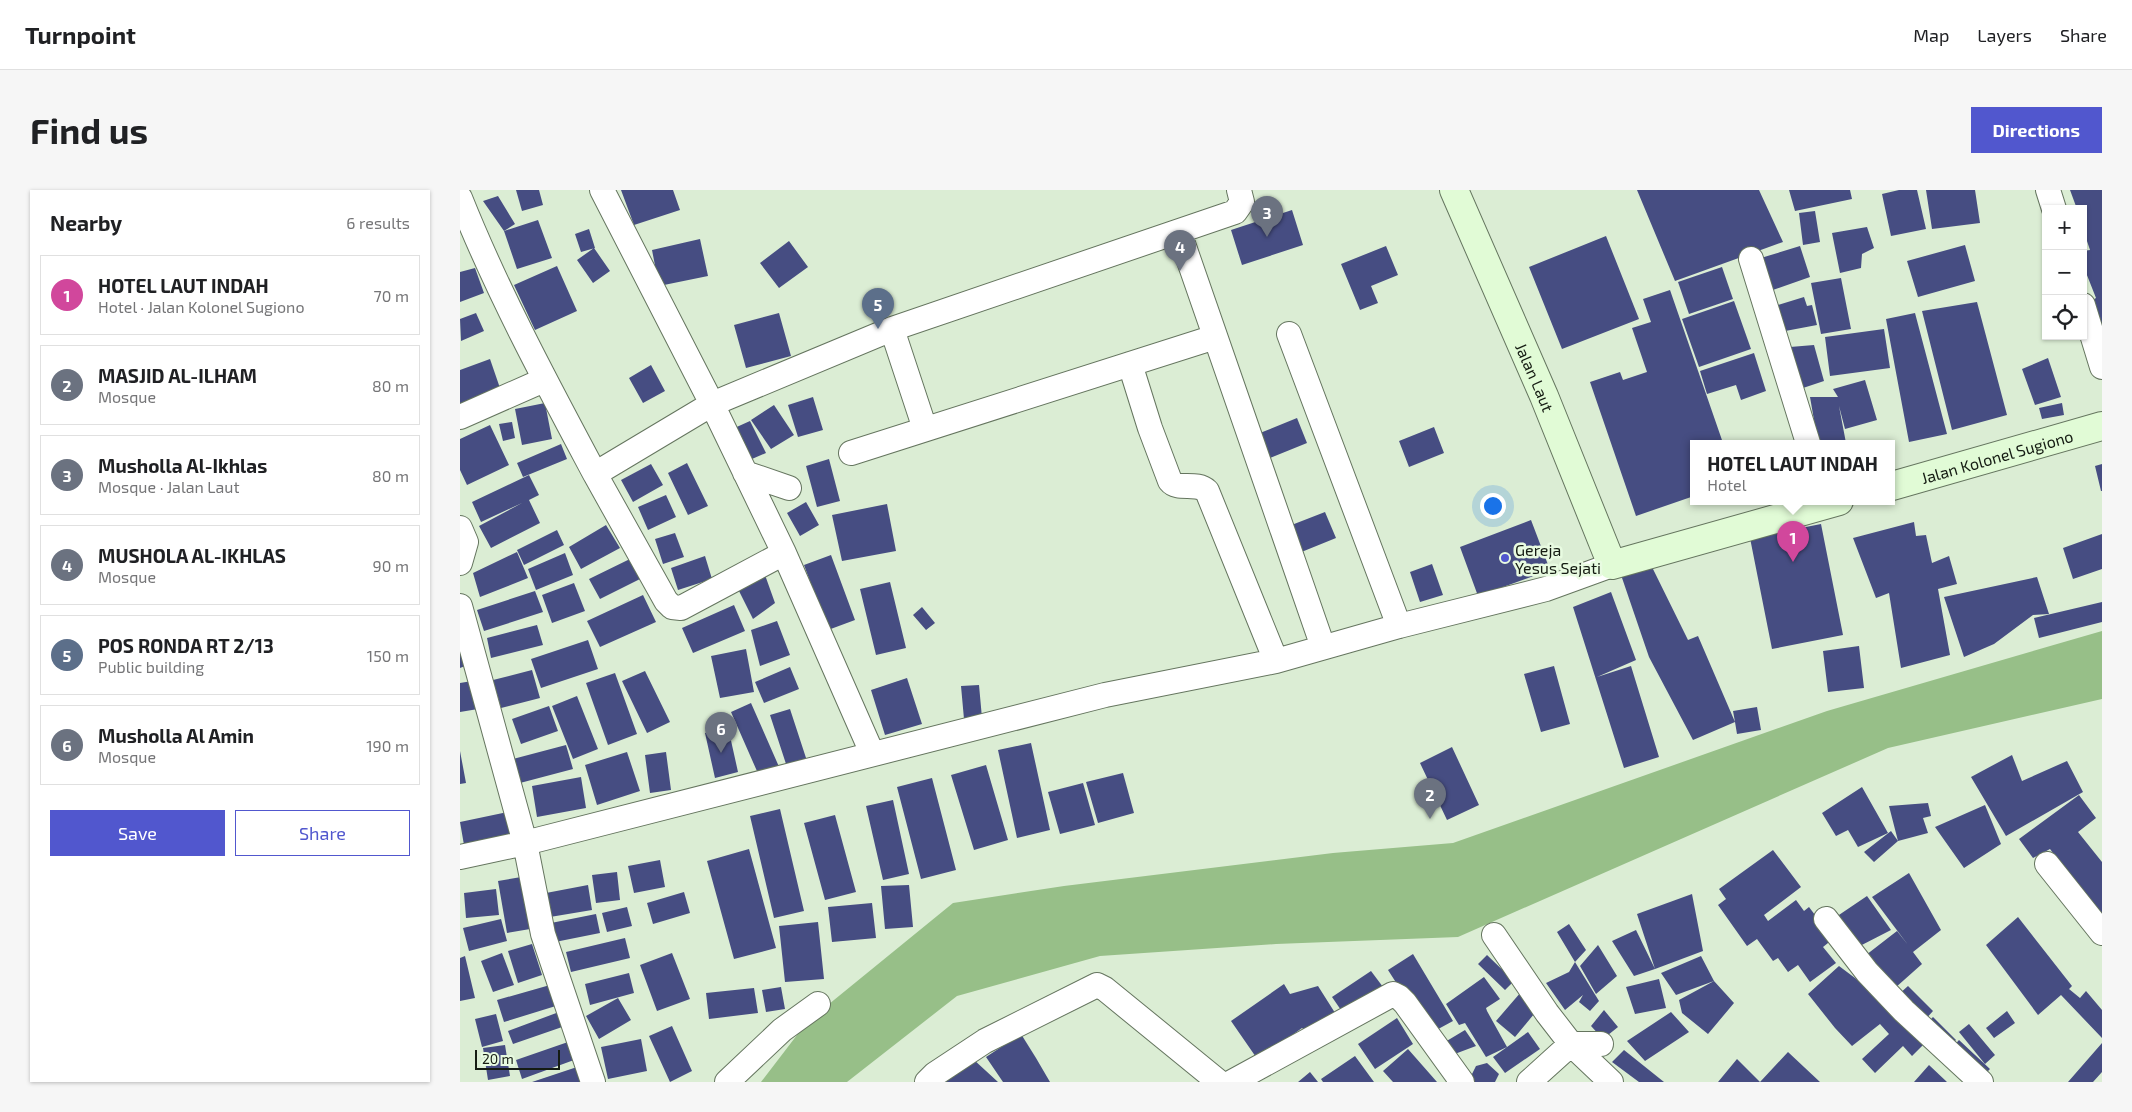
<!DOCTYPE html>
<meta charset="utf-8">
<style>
body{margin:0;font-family:"Exo 2",sans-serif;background:#f6f6f6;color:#202124}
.controls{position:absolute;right:15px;top:15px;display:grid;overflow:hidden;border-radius:0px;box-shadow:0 1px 4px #0004}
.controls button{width:45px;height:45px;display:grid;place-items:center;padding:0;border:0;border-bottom:1px solid #e0e0e0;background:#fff;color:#202124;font:25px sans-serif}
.scale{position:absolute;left:15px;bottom:12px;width:85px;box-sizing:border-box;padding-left:5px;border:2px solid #151c13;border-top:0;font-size:14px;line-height:18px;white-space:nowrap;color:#151c13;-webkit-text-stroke:4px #e8fbe1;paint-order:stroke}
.you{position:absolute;left:1032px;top:315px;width:18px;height:18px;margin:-12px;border:4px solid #fff;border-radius:50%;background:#1a73e8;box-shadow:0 0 0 8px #1a73e833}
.badge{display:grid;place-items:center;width:32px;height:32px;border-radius:50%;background:#5157ce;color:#fff;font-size:16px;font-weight:700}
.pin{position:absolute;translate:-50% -41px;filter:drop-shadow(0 1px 2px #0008)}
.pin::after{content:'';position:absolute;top:26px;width:18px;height:15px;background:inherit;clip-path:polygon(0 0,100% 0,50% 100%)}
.popup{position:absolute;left:1230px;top:250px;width:205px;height:65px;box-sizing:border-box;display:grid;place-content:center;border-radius:0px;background:#fff;filter:drop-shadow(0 1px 4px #0005);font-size:16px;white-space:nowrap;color:#757577}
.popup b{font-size:19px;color:#202124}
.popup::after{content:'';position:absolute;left:50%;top:100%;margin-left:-10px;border:10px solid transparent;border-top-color:#fff}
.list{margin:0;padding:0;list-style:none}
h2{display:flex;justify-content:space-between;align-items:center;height:65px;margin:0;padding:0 20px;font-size:21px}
h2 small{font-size:16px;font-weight:400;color:#757577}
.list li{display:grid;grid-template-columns:32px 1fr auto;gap:15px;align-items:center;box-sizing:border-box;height:80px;margin:0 10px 10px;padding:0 10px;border:1px solid #e0e0e0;border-radius:0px}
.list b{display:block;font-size:19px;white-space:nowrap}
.list p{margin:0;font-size:16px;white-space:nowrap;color:#757577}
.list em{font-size:16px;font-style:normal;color:#757577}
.actions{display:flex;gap:10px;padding:15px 20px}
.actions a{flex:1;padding:11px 0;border:1px solid #5157ce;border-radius:0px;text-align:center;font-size:18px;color:#5157ce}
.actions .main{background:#5157ce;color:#fff}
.icon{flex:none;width:28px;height:28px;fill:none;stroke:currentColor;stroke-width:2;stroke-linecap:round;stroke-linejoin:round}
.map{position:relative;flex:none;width:1642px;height:892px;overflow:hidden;border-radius:0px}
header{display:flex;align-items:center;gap:30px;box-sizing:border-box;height:70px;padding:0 25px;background:#fff;border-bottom:1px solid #e0e0e0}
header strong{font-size:24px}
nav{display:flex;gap:28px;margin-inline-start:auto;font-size:18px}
.intro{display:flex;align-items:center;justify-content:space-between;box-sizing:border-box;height:120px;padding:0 30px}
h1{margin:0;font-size:35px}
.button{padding:12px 22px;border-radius:0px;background:#5157ce;color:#fff;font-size:18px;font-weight:700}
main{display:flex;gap:30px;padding:0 30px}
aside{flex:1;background:#fff;border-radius:0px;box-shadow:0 1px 4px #0004}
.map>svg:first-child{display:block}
.water{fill:#97bf88}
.building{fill:#464d82}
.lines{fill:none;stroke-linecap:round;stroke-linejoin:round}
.street-casing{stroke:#65755f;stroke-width:26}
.secondary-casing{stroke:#65755f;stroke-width:30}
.street{stroke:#fff;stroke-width:24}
.secondary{stroke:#e1fbd6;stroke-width:28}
.poi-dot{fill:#5157ce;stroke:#e8fbe1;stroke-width:2}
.labels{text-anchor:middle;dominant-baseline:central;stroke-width:5;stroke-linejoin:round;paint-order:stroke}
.street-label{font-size:16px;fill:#151c13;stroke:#e8fbe1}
.poi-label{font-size:16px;fill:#151c13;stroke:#e8fbe1;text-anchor:start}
</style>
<header>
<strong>Turnpoint</strong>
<nav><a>Map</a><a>Layers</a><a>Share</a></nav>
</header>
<div class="intro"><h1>Find us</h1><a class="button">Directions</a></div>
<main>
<aside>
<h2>Nearby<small>6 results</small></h2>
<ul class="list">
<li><span class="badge" style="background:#d1479c">1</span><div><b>HOTEL LAUT INDAH</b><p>Hotel · Jalan Kolonel Sugiono</p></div><em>70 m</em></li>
<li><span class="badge" style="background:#6b7280">2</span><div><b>MASJID AL-ILHAM</b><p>Mosque</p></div><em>80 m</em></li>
<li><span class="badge" style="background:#6b7280">3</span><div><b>Musholla Al-Ikhlas</b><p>Mosque · Jalan Laut</p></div><em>80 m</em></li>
<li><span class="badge" style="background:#6b7280">4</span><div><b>MUSHOLA AL-IKHLAS</b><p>Mosque</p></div><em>90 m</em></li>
<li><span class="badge" style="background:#5c6f8a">5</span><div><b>POS RONDA RT 2/13</b><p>Public building</p></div><em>150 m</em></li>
<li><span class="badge" style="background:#6b7280">6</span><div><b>Musholla Al Amin</b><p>Mosque</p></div><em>190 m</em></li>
</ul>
<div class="actions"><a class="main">Save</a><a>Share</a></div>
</aside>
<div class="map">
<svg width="1642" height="892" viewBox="0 0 1642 892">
<rect width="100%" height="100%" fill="#dbedd4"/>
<path class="water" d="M 1642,441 L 1642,509 L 1428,558 L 998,747 L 816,754 L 640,766 L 497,806 L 387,892 L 301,892 L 347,832 L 493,713 L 604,696 L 873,663 L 993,653 L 1367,521 Z"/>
<path class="building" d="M 56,0 L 79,0 L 83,15 L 62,21 Z
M 161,0 L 213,0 L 220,20 L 174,35 Z
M 1177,0 L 1299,0 L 1323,52 L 1215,91 Z
M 1329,0 L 1390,0 L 1392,9 L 1335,21 Z
M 1439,0 L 1457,0 L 1466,39 L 1431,46 L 1422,4 Z
M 1466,0 L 1515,0 L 1520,33 L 1472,39 Z
M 1610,0 L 1642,0 L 1642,142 L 1631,111 L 1636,108 L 1623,75 L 1623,61 L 1630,60 L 1623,39 L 1623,19 L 1617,19 Z
M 38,6 L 55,34 L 44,41 L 23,11 Z
M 832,20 L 843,55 L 782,75 L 771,40 Z
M 1355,21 L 1360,52 L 1343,55 L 1339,23 Z
M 78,30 L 92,68 L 57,79 L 44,41 Z
M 1407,37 L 1414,58 L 1402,64 L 1401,78 L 1380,83 L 1372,43 Z
M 129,39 L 135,58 L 121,62 L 115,44 Z
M 1146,46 L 1179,129 L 1102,159 L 1069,77 Z
M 240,49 L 248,86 L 199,96 L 192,60 Z
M 329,51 L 348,77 L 319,98 L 300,73 Z
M 1505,55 L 1515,91 L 1458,107 L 1447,71 Z
M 926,56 L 938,85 L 911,96 L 918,113 L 900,120 L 881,74 Z
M 1340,56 L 1350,87 L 1310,101 L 1301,68 Z
M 134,58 L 150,81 L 133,93 L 117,70 Z
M 97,76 L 117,121 L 75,140 L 54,95 Z
M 1262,77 L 1273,109 L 1229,124 L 1218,92 Z
M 15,78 L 24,103 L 0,112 L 0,82 Z
M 1381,88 L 1391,139 L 1361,144 L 1351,93 Z
M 1210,100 L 1263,253 L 1234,253 L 1234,306 L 1176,326 L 1130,192 L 1160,182 L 1163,190 L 1187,182 L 1172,138 L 1191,132 L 1183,109 Z
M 1344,107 L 1347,116 L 1352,115 L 1357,135 L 1320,142 L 1311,117 Z
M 1274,111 L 1291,159 L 1239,177 L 1222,129 Z
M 1517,112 L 1547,225 L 1492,240 L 1462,121 Z
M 16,123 L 24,141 L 1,151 L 0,129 Z
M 319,123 L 331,166 L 286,178 L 274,135 Z
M 1455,123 L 1487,244 L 1449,252 L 1426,129 Z
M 1424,139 L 1430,178 L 1370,186 L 1365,147 Z
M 1354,155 L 1364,191 L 1343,198 L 1330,157 Z
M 1294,163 L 1306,201 L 1281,210 L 1276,195 L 1247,204 L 1240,181 Z
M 1588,168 L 1601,207 L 1575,215 L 1562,179 Z
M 30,169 L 41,201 L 0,216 L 0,180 Z
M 191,175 L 205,201 L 183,213 L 169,188 Z
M 1405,190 L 1417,230 L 1385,239 L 1379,216 L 1386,253 L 1358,253 L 1350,207 L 1378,207 L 1373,199 Z
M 353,207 L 363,240 L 338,247 L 328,215 Z
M 85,213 L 92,249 L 62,255 L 55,219 Z
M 1602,213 L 1604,225 L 1582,229 L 1579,218 Z
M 314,215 L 334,245 L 311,259 L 291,230 Z
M 837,228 L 847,253 L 810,268 L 800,243 Z
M 290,231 L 306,263 L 285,272 L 270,240 Z
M 52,232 L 55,248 L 43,251 L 39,234 Z
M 30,235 L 49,275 L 7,295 L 0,280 L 0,249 Z
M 974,237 L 984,263 L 949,277 L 939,251 Z
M 101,254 L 107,269 L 63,287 L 57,273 Z
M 369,269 L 380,311 L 357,317 L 346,276 Z
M 227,273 L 248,316 L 228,325 L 208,283 Z
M 191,274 L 203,295 L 173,312 L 161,290 Z
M 1642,274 L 1642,301 L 1641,301 L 1635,276 Z
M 69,285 L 79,305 L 69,310 L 80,333 L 31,358 L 19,336 L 62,313 L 21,332 L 12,312 Z
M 206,305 L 216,327 L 188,340 L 178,317 Z
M 346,312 L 359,335 L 340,346 L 327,323 Z
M 427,314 L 436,361 L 382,371 L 372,325 Z
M 865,322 L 876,348 L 839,363 L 829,336 Z
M 1071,330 L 1090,380 L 1018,406 L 1000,357 Z
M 1454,332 L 1456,346 L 1466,345 L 1472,373 L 1489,366 L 1497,394 L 1478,399 L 1490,465 L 1441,478 L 1429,403 L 1416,408 L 1393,348 Z
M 1361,334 L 1383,445 L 1312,459 L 1290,348 Z
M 146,335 L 160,358 L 121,379 L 109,357 Z
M 97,340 L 104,355 L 64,375 L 57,360 Z
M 215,343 L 224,367 L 203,374 L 195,349 Z
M 1642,344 L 1642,379 L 1613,389 L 1603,358 Z
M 57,362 L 68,388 L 20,407 L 13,383 Z
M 105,363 L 113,385 L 76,400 L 68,379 Z
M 371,365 L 395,430 L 368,440 L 344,375 Z
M 245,366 L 252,389 L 218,400 L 211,378 Z
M 174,367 L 184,387 L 140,409 L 129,389 Z
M 972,374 L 983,405 L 960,412 L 950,382 Z
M 1192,377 L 1228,450 L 1238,446 L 1275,532 L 1273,521 L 1297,517 L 1301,540 L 1277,544 L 1275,532 L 1233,550 L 1189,467 L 1160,382 Z
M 305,385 L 315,413 L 293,429 L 278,399 Z
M 1577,387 L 1589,424 L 1573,425 L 1534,454 L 1504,467 L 1484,407 Z
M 430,392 L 446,458 L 416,465 L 400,399 Z
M 114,393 L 125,421 L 92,433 L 82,405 Z
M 75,401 L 83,422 L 24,441 L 17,420 Z
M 1151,402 L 1176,470 L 1137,487 L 1171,476 L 1199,567 L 1164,578 L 1113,417 Z
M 183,405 L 196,432 L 140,457 L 127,431 Z
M 1642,412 L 1642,432 L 1579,448 L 1574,428 Z
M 274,415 L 285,441 L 233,463 L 222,438 Z
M 462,417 L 475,433 L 466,440 L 453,425 Z
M 317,431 L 330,465 L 300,476 L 291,440 Z
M 77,435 L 83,455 L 31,468 L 27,448 Z
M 128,450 L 138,479 L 81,498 L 71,469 Z
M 1399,456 L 1404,498 L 1368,502 L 1363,461 Z
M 286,459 L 294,502 L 260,508 L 251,466 Z
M 0,460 L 5,476 L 0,478 Z
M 1094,476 L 1110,534 L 1081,542 L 1064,484 Z
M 330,477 L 339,499 L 304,513 L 295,492 Z
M 72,480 L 80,508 L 41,518 L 33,490 Z
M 185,481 L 210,532 L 187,543 L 162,491 Z
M 155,483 L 177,544 L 148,555 L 126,493 Z
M 447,488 L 462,534 L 425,545 L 411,500 Z
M 12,491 L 18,519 L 0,522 L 0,493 Z
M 519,495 L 522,528 L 504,529 L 501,496 Z
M 117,506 L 138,559 L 113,569 L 92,516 Z
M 291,513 L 320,579 L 300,588 L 271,522 Z
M 89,516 L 98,541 L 61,554 L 52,529 Z
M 330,519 L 347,571 L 327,577 L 310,525 Z
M 268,537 L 278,582 L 255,588 L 245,543 Z
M 571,553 L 590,640 L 557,648 L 538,560 Z
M 106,555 L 113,579 L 60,593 L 53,569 Z
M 992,557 L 1019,615 L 987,630 L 960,573 Z
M 0,561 L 6,593 L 0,594 Z
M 167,562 L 180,601 L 137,615 L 125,575 Z
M 206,562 L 211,600 L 190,603 L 185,565 Z
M 1552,565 L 1562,591 L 1607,571 L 1623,602 L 1546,646 L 1511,587 Z
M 526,575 L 548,650 L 514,660 L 491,585 Z
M 663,583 L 674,623 L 638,633 L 626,592 Z
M 121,587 L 126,618 L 77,627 L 72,596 Z
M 472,588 L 496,680 L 461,689 L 437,597 Z
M 623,593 L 635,635 L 600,644 L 588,602 Z
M 1402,597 L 1428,643 L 1398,657 L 1388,640 L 1376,646 L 1362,623 Z
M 1619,605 L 1636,628 L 1618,642 L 1642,672 L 1642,727 L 1590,659 L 1573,668 L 1559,649 Z
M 433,610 L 449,684 L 423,690 L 406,616 Z
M 1468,613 L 1471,626 L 1463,628 L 1468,643 L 1438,651 L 1414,672 L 1404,662 L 1431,641 L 1438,651 L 1429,616 Z
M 1525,615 L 1541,654 L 1504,678 L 1475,637 Z
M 320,619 L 344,721 L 314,728 L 290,626 Z
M 53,621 L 57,644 L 4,655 L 0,632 Z
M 375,625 L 396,702 L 365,710 L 344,633 Z
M 289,659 L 316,758 L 274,769 L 247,671 Z
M 1313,660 L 1341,697 L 1304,725 L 1308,731 L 1336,710 L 1344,721 L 1349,717 L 1373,749 L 1363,757 L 1376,773 L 1350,792 L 1338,775 L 1328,782 L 1318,768 L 1313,771 L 1297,749 L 1287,756 L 1258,715 L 1266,709 L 1259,699 Z
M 200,670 L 205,697 L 174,703 L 168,676 Z
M 157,682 L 160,710 L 136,713 L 132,685 Z
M 1449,683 L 1481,740 L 1453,762 L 1462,774 L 1435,798 L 1406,765 L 1437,741 L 1448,755 L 1412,707 Z
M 67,686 L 76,738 L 47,743 L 38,691 Z
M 128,695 L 132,720 L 90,727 L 86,703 Z
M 449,695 L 453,737 L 425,739 L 421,696 Z
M 36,699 L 39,725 L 6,728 L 4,703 Z
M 224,702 L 230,723 L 193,734 L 187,713 Z
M 1232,704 L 1243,761 L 1195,779 L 1174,786 L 1152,751 L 1176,740 L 1195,779 L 1177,724 Z
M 1407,706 L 1431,740 L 1394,759 L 1373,729 Z
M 412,713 L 416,748 L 372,752 L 368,717 Z
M 167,717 L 172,736 L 147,742 L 142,723 Z
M 136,724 L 140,743 L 95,752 L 91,733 Z
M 1558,727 L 1612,796 L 1609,799 L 1620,808 L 1626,801 L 1642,820 L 1642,848 L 1601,805 L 1578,825 L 1526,755 Z
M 41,729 L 47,751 L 9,761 L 3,738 Z
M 358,732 L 364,789 L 325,792 L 319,736 Z
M 1109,734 L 1126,760 L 1115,772 L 1097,742 Z
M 165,748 L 170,768 L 111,782 L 106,762 Z
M 72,754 L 82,785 L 58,793 L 48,761 Z
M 1138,755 L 1157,786 L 1136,804 L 1120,776 Z
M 42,763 L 54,795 L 33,802 L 21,771 Z
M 212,763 L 230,809 L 197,821 L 180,775 Z
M 953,764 L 993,831 L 969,844 L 928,780 Z
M 1027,765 L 1054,791 L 1045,800 L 1018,774 Z
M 5,766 L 15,808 L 0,811 L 0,768 Z
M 1241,766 L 1254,791 L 1216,805 L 1201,783 Z
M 1115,772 L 1139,811 L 1130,821 L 1119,812 L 1123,805 L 1105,820 L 1086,793 L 1109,782 Z
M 1379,776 L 1415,803 L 1463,855 L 1452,866 L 1443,856 L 1415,883 L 1402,869 L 1429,844 L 1420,834 L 1392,856 L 1375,838 L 1348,804 Z
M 911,781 L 926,801 L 883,823 L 872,807 Z
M 169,783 L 174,803 L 130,815 L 125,794 Z
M 1024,787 L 1040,809 L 1026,818 L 1027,821 L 1047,857 L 1026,867 L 1005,833 L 999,835 L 986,814 Z
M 1199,789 L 1206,818 L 1175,824 L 1166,797 Z
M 1254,791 L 1274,813 L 1248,844 L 1222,823 L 1219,810 Z
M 824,794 L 830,804 L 858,796 L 877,826 L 847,842 L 842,838 L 798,870 L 771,831 Z
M 90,795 L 99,815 L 44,832 L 37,810 Z
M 1448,796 L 1473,821 L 1464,831 L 1438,805 Z
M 321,797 L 325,819 L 306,822 L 302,800 Z
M 294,798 L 298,823 L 249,829 L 246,803 Z
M 1061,802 L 1079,818 L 1055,847 L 1036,831 Z
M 158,808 L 171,830 L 139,849 L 126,826 Z
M 1144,820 L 1158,837 L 1143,849 L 1131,836 Z
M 1547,821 L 1555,833 L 1534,848 L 1526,838 Z
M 99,822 L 105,836 L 53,854 L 48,841 Z
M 1211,822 L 1229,842 L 1185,871 L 1167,851 Z
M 36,824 L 43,851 L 22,857 L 15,829 Z
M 1473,827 L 1496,850 L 1488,858 L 1465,835 Z
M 937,828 L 953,854 L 915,879 L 898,854 Z
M 1509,834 L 1535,865 L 1525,874 L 1499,842 Z
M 212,836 L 232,881 L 210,892 L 189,846 Z
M 1005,840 L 1016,856 L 992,865 L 985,852 Z
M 1068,842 L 1080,859 L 1045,883 L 1033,867 Z
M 561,844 L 576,868 L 590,892 L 543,892 L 526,867 Z
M 181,849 L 187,881 L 148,889 L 141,857 Z
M 1499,850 L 1530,879 L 1521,888 L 1490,860 Z
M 108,852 L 114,870 L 62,889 L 56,870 Z
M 1642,853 L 1642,882 L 1633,892 L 1608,892 Z
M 45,855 L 50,886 L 28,890 L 23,858 Z
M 948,859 L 977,892 L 933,892 L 923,881 Z
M 1164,860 L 1204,892 L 1179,892 L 1152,872 Z
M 1328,862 L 1360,892 L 1258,892 L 1277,869 L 1300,892 Z
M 895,866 L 914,892 L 863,892 L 861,889 Z
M 513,869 L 538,892 L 486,892 L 492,885 Z
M 1027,873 L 1039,884 L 1035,892 L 1015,892 L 1011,886 L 1016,876 Z
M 1469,875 L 1487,892 L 1454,892 Z
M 117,877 L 122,892 L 72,892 Z
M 850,882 L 858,892 L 838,892 Z"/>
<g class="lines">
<defs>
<path id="street" d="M 142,0 L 252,214 L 324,363 L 412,563
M 1588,0 L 1594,19
M 0,8 C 38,103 87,194 135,284 L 252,214 L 432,139 L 775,22 L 782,12 L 779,0
M 719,42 L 863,457
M 1291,69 L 1348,253
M 1623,115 L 1642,177
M 432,139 L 465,239
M 829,144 L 939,436
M 670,174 L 690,238 L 710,291 C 718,301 736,291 747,301 L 816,471
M 0,227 L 84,190
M 391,263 L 755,147
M 285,283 L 329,298
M 135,284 L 206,411 L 212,417 L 221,418 L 324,363
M 0,338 L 6,352 L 0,373
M 0,416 L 65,653 L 83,744 L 133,892
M 0,667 L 65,653 L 645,505 L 816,471 L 939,436 L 1086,399 L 1152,375
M 1587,674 L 1642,743
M 1366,729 L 1407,782 L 1444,821 L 1521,892
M 1034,745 L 1087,823 L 1111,854 L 1151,892
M 267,892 L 322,840 L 358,814
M 467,892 L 475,884 L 525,851 L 637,795 L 645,799 L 759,892
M 772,892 L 933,804 L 939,807 L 945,813 L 1002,892
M 1069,892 L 1111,854 L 1141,854"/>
<g id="secondary">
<path id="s1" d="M 994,0 L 1084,206 L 1152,375 L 1379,311"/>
<path id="s2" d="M 1432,296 L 1642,236"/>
</g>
</defs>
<use href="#street" class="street-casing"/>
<use href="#secondary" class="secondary-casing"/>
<use href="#street" class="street"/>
<use href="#secondary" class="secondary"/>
</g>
<circle class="poi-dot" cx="1045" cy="368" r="5"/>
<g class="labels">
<g class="street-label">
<text stroke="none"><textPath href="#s1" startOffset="204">Jalan Laut</textPath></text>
<text stroke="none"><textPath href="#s2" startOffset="109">Jalan Kolonel Sugiono</textPath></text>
</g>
<g class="poi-label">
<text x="1055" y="359">Gereja<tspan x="1055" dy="18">Yesus Sejati</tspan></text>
</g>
</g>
</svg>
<div class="controls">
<button>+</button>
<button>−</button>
<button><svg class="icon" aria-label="locate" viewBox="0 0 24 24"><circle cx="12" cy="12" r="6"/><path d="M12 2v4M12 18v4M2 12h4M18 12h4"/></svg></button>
</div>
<div class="scale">20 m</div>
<div class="you"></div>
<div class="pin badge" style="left:1333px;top:372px;background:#d1479c">1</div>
<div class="popup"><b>HOTEL LAUT INDAH</b>Hotel</div>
<div class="pin badge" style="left:970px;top:629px;background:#6b7280">2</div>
<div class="pin badge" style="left:807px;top:47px;background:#6b7280">3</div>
<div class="pin badge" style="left:720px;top:81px;background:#6b7280">4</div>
<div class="pin badge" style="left:418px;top:139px;background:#5c6f8a">5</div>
<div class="pin badge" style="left:261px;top:563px;background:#6b7280">6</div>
</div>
</main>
